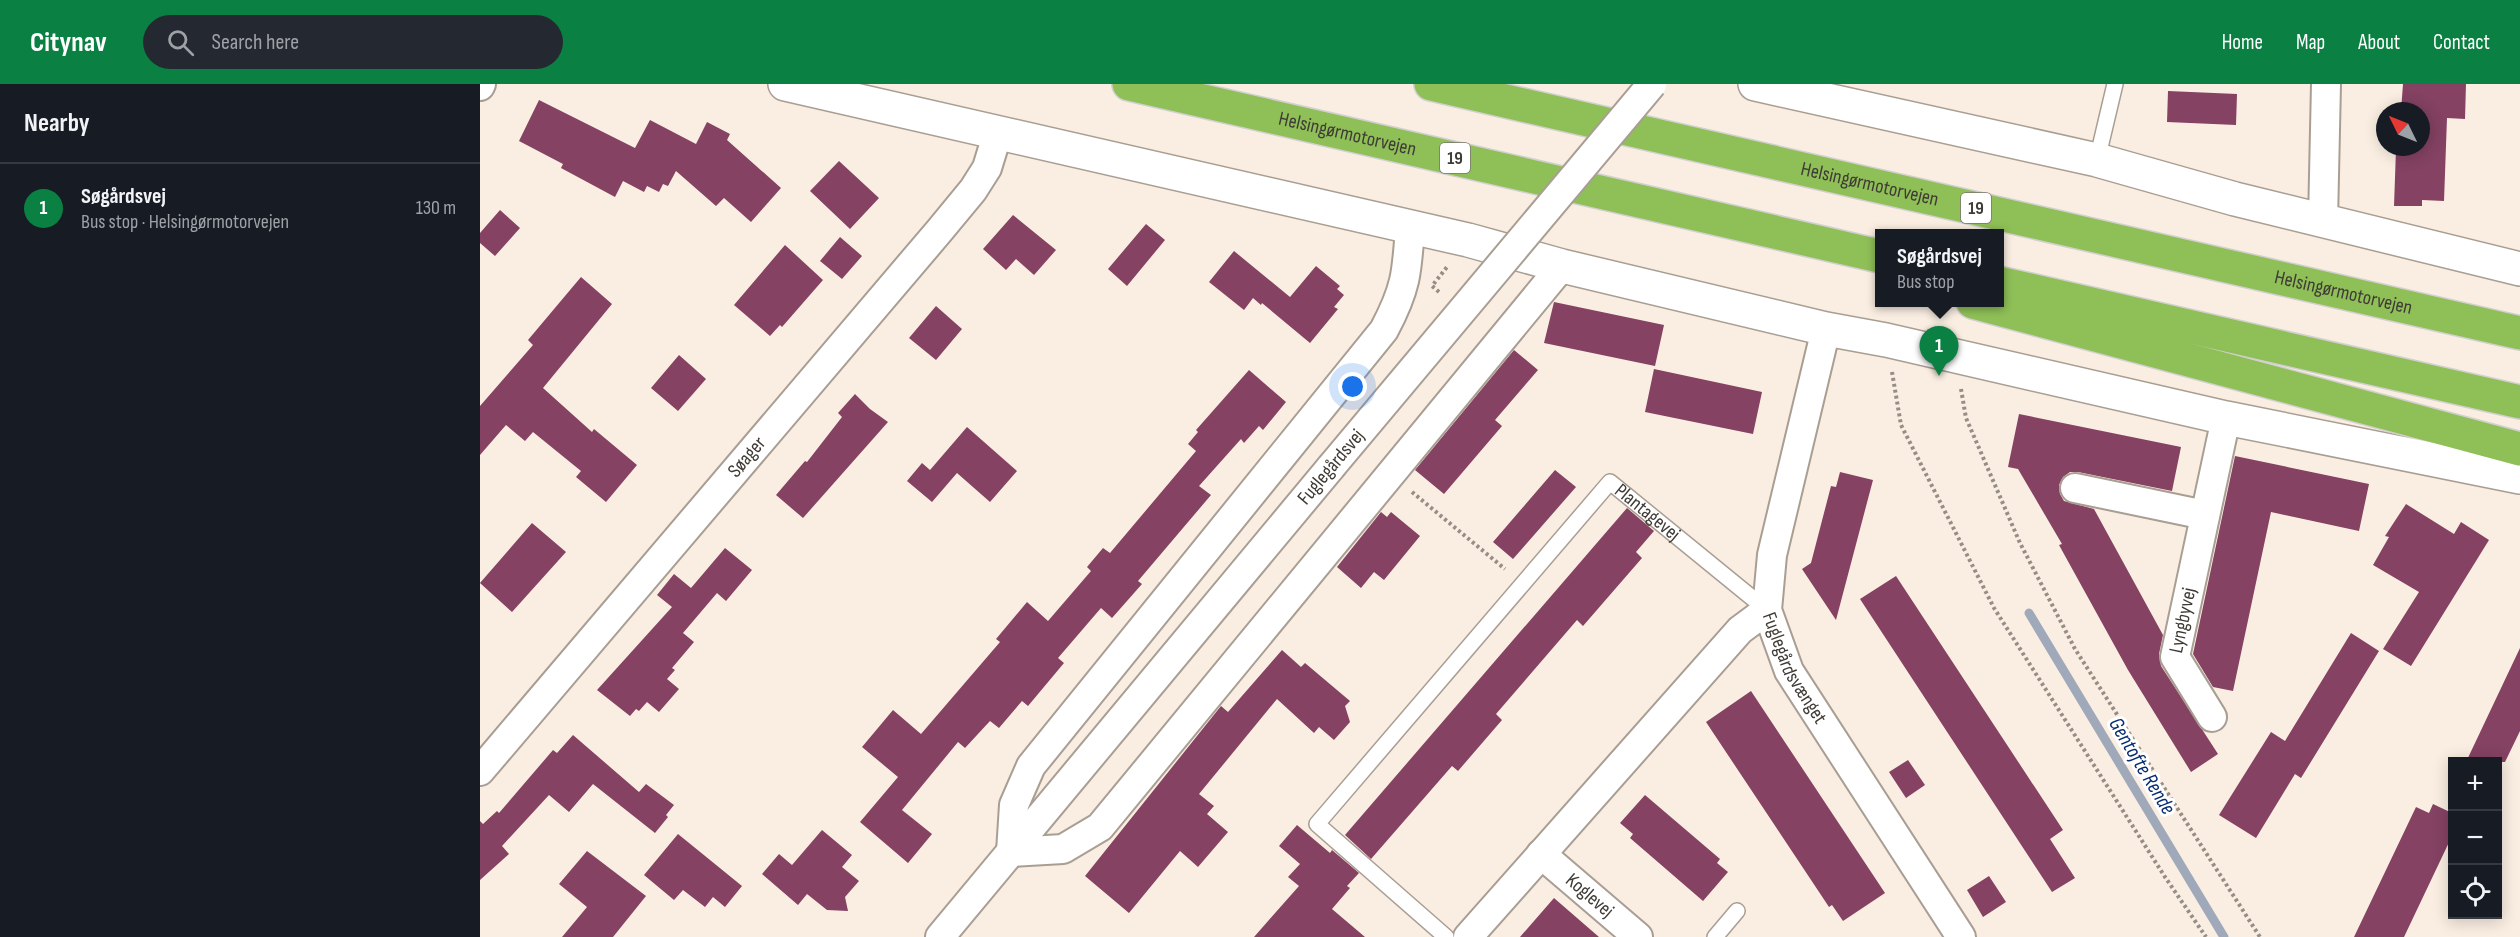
<!DOCTYPE html>
<meta charset="utf-8">
<style>
body{margin:0;font-family:"Sofia Sans Condensed",sans-serif;background:#242831;color:#f1f3f6}
.controls{position:absolute;right:18px;bottom:18px;display:grid;overflow:hidden;border-radius:0px;box-shadow:0 3px 15px #0003}
.controls button{width:54px;height:54px;display:grid;place-items:center;padding:0;border:0;border-bottom:2px solid #363941;background:#171b24;color:#f1f3f6;font:30px sans-serif}
.compass{position:absolute;left:1896px;top:18px;width:54px;height:54px;border-radius:50%;background:#171b24;box-shadow:0 3px 15px #0003;rotate:313deg}
.you{position:absolute;left:873px;top:303px;width:21px;height:21px;margin:-15px;border:4px solid #fff;border-radius:50%;background:#1a73e8;box-shadow:0 0 0 9px #1a73e833}
.badge{display:grid;place-items:center;width:39px;height:39px;border-radius:50%;background:#0b8043;color:#fff;font-size:20px;font-weight:700}
.pin{position:absolute;translate:-50% -50px;filter:drop-shadow(0 2px 3px #0008)}
.pin::after{content:'';position:absolute;top:32px;width:21px;height:18px;background:inherit;clip-path:polygon(0 0,100% 0,50% 100%)}
.popup{position:absolute;left:1395px;top:145px;width:129px;height:78px;box-sizing:border-box;display:grid;place-content:center;border-radius:0px;background:#171b24;filter:drop-shadow(0 2px 4px #0005);font-size:20px;white-space:nowrap;color:#9ea1a6}
.popup b{font-size:22px;color:#f1f3f6}
.popup::after{content:'';position:absolute;left:50%;top:100%;margin-left:-12px;border:12px solid transparent;border-top-color:#171b24}
.list{margin:0;padding:0;list-style:none}
h2{display:flex;justify-content:space-between;align-items:center;height:78px;margin:0;padding:0 24px;font-size:26px}
h2 small{font-size:20px;font-weight:400;color:#9ea1a6}
.list li{display:grid;grid-template-columns:39px 1fr auto;gap:18px;align-items:center;box-sizing:border-box;height:90px;padding:0 24px;border-top:2px solid #363941}
.list b{display:block;font-size:22px;white-space:nowrap}
.list p{margin:0;font-size:20px;white-space:nowrap;color:#9ea1a6}
.list em{font-size:20px;font-style:normal;color:#9ea1a6}
.icon{flex:none;width:33px;height:33px;fill:none;stroke:currentColor;stroke-width:2;stroke-linecap:round;stroke-linejoin:round}
.map{position:relative;flex:none;width:2040px;height:853px;overflow:hidden}
header{display:flex;align-items:center;gap:36px;box-sizing:border-box;height:84px;padding:0 30px;background:#0b8043;color:#fff}
header strong{font-size:28px}
nav{display:flex;gap:33px;margin-inline-start:auto;font-size:21px}
.search{width:420px;height:54px;background:#242831;display:flex;align-items:center;gap:15px;box-sizing:border-box;padding:0 21px;border-radius:33px;color:#9ea1a6;font-size:22px}
main{display:flex}
aside{flex:1;background:#171b24}
.map>svg:first-child{display:block}
.lines{fill:none;stroke-linecap:round;stroke-linejoin:round}
.stream{stroke:#a0a9ba;stroke-width:9}
.building{fill:#854263}
.service-casing{stroke:#a99e93;stroke-width:18}
.minor-casing{stroke:#a99e93;stroke-width:32}
.tertiary-casing{stroke:#a99e93;stroke-width:36}
.motorway-casing{stroke:#d1d0cf;stroke-width:36}
.path{stroke:#968e86;stroke-width:4;stroke-dasharray:3 3;stroke-linecap:butt}
.service{stroke:#fff;stroke-width:15}
.minor{stroke:#fff;stroke-width:28}
.tertiary{stroke:#fff;stroke-width:33}
.motorway{stroke:#8fbf57;stroke-width:33}
.minor-bridge-casing{stroke:#a99e93;stroke-width:32;stroke-linecap:butt}
.minor-bridge{stroke:#fff;stroke-width:28}
.labels{text-anchor:middle;dominant-baseline:central;stroke-width:6;stroke-linejoin:round;paint-order:stroke}
.shield{fill:#fff;stroke:#797672;stroke-width:1.5}
.shield-label{font-size:18px;font-weight:bold;fill:#3f3b36}
.street-label{font-size:20px;fill:#3f3b36;stroke:#fff}
.water-label{font-size:21px;font-style:italic;fill:#072c73;stroke:#fff}
</style>
<header>
<strong>Citynav</strong>
<div class="search"><svg class="icon" aria-label="search" viewBox="0 0 24 24"><circle cx="10" cy="10" r="6"/><path d="M15 15l6 6"/></svg>Search here</div>
<nav><a>Home</a><a>Map</a><a>About</a><a>Contact</a></nav>
</header>
<main>
<aside>
<h2>Nearby<small></small></h2>
<ul class="list">
<li><span class="badge">1</span><div><b>Søgårdsvej</b><p>Bus stop · Helsingørmotorvejen</p></div><em>130 m</em></li>
</ul>
</aside>
<div class="map">
<svg width="2040" height="853" viewBox="0 0 2040 853">
<rect width="100%" height="100%" fill="#faeee2"/>
<g class="lines">
<path class="stream" d="M 1549,529 L 1744,853"/>
</g>
<path class="building" d="M 1923,0 L 1986,0 L 1985,35 L 1967,34 L 1964,117 L 1942,116 L 1942,122 L 1914,122 L 1916,65 L 1941,63 L 1941,27 L 1921,27 Z
M 1688,7 L 1757,10 L 1756,41 L 1687,38 Z
M 59,16 L 155,64 L 170,36 L 216,60 L 227,38 L 250,50 L 247,56 L 301,104 L 271,138 L 244,114 L 236,122 L 196,87 L 188,102 L 183,100 L 179,108 L 167,102 L 164,108 L 143,97 L 135,113 L 81,84 L 83,80 L 39,57 Z
M 359,77 L 399,114 L 370,145 L 330,107 Z
M 20,126 L 40,144 L 15,172 L 0,159 L 0,149 Z
M 533,131 L 576,166 L 554,191 L 536,175 L 526,186 L 503,165 Z
M 666,140 L 685,156 L 647,202 L 628,185 Z
M 360,153 L 382,172 L 362,195 L 340,177 Z
M 305,161 L 343,196 L 302,243 L 300,241 L 290,252 L 254,221 Z
M 754,167 L 810,213 L 836,182 L 860,202 L 857,205 L 864,211 L 854,223 L 858,225 L 830,259 L 782,219 L 781,221 L 773,214 L 764,226 L 729,198 Z
M 101,193 L 132,220 L 63,304 L 112,348 L 114,345 L 157,381 L 126,418 L 96,393 L 101,387 L 53,348 L 45,357 L 26,341 L 0,371 L 0,322 L 53,261 L 48,256 Z
M 1074,218 L 1184,241 L 1175,282 L 1064,259 Z
M 456,222 L 482,245 L 456,276 L 429,254 Z
M 1034,266 L 1058,286 L 1015,336 L 1022,342 L 964,410 L 935,386 Z
M 199,271 L 226,295 L 198,327 L 171,304 Z
M 1174,285 L 1282,308 L 1273,350 L 1165,328 Z
M 769,286 L 806,318 L 783,346 L 779,342 L 764,359 L 761,355 L 719,402 L 731,411 L 658,497 L 662,500 L 632,534 L 621,524 L 578,574 L 584,579 L 548,622 L 542,617 L 519,644 L 510,637 L 485,664 L 478,658 L 422,726 L 452,750 L 428,779 L 380,738 L 418,693 L 382,663 L 413,626 L 441,650 L 520,558 L 516,555 L 547,518 L 568,537 L 611,487 L 607,483 L 623,464 L 630,469 L 716,367 L 708,360 L 718,348 L 716,346 Z
M 375,310 L 390,325 L 408,338 L 323,434 L 296,411 L 325,377 L 327,378 L 362,333 L 358,329 Z
M 1539,330 L 1701,363 L 1692,407 L 1598,388 L 1590,388 L 1583,393 L 1579,401 L 1580,410 L 1584,417 L 1614,425 L 1683,551 L 1679,570 L 1681,582 L 1738,670 L 1711,688 L 1648,586 L 1579,461 L 1582,460 L 1538,385 L 1528,383 Z
M 487,343 L 537,387 L 510,418 L 477,389 L 452,418 L 427,397 L 442,379 L 450,386 Z
M 1755,372 L 1889,400 L 1879,447 L 1791,428 L 1753,607 L 1733,603 L 1713,570 Z
M 1075,386 L 1096,403 L 1033,475 L 1013,458 Z
M 1360,388 L 1393,396 L 1356,536 L 1322,485 L 1331,479 L 1351,402 L 1356,403 Z
M 1926,420 L 1974,450 L 1981,438 L 2009,456 L 1931,582 L 1903,565 L 1939,508 L 1893,481 L 1909,453 L 1905,452 Z
M 1147,424 L 1174,447 L 1156,468 L 1162,474 L 1103,542 L 1097,536 L 1016,630 L 1022,636 L 978,687 L 972,682 L 891,775 L 865,751 Z
M 901,428 L 907,433 L 911,428 L 940,452 L 904,496 L 894,488 L 881,504 L 857,483 Z
M 52,439 L 86,468 L 32,528 L 0,499 Z
M 245,464 L 272,486 L 246,517 L 237,509 L 203,549 L 214,558 L 192,584 L 195,586 L 187,595 L 199,605 L 179,628 L 167,618 L 159,627 L 156,625 L 150,632 L 117,606 L 192,523 L 177,511 L 194,490 L 211,504 Z
M 1416,492 L 1583,746 L 1570,755 L 1595,794 L 1572,808 L 1380,515 Z
M 1871,549 L 1899,567 L 1821,694 L 1815,690 L 1776,754 L 1739,731 L 1791,648 L 1805,657 Z
M 2040,564 L 2040,647 L 2025,678 L 1986,678 Z
M 802,566 L 821,583 L 825,579 L 870,617 L 865,622 L 870,638 L 854,656 L 839,643 L 834,649 L 797,615 L 719,710 L 734,722 L 727,730 L 748,748 L 718,783 L 700,767 L 649,829 L 605,792 L 741,622 L 748,628 Z
M 1271,607 L 1405,809 L 1363,837 L 1352,821 L 1349,823 L 1226,638 Z
M 93,651 L 159,708 L 166,700 L 194,721 L 186,731 L 188,733 L 175,749 L 113,700 L 89,728 L 69,711 L 22,762 L 29,770 L 0,796 L 0,737 L 3,740 L 17,727 L 19,729 L 73,666 L 77,669 Z
M 1428,676 L 1445,701 L 1426,714 L 1409,688 Z
M 1165,711 L 1240,775 L 1237,779 L 1248,788 L 1223,817 L 1150,754 L 1153,750 L 1140,739 Z
M 1953,720 L 1972,729 L 1972,752 L 1924,853 L 1874,853 L 1936,723 L 1949,729 Z
M 817,741 L 850,769 L 852,766 L 879,789 L 867,802 L 870,804 L 852,825 L 885,853 L 774,853 L 819,802 L 808,793 L 820,780 L 799,762 Z
M 342,746 L 372,771 L 362,783 L 379,797 L 365,813 L 368,827 L 347,826 L 327,810 L 318,821 L 282,790 L 299,770 L 312,781 Z
M 198,750 L 262,802 L 245,823 L 233,813 L 225,823 L 203,806 L 194,816 L 164,791 Z
M 107,767 L 166,812 L 133,853 L 82,853 L 107,823 L 79,800 Z
M 1509,792 L 1526,818 L 1503,833 L 1487,806 Z
M 1074,814 L 1119,853 L 1040,853 Z"/>
<g class="lines">
<defs>
<g id="service">
<path d="M 1617,76 L 1635,0"/>
<path id="s1" d="M 966,853 L 837,740 L 1130,398 L 1287,526"/>
<path d="M 1235,853 L 1257,827"/>
</g>
<g id="minor">
<path d="M 0,2 L 1,0"/>
<path d="M 1843,137 L 1846,0"/>
<path id="s2" d="M 1346,245 L 1292,471 L 1287,526 L 1309,587 L 1481,853"/>
<path d="M 1595,404 L 1725,431"/>
<path id="s3" d="M 1732,633 L 1695,573 L 1746,334"/>
<path id="s4" d="M 0,687 L 460,146 L 493,106 L 507,84 L 518,48"/>
<path d="M 531,768 L 583,765 L 620,743 L 1082,182"/>
<path d="M 531,768 L 534,721 L 551,682 L 904,246 C 926,205 927,189 930,143"/>
<path id="s5" d="M 1061,770 L 1158,853"/>
<path d="M 460,853 L 851,383"/>
<path d="M 988,853 L 1260,546 L 1287,526"/>
</g>
<path id="tertiary" d="M 305,0 L 988,156 L 1082,182 L 1346,245 L 1406,256 L 1746,334 L 2040,393
M 1275,0 L 1617,76 L 1755,115 L 2040,185"/>
<g id="motorway">
<path id="s6" d="M 649,0 L 1399,172"/>
<path id="s7" d="M 951,0 L 2040,249"/>
<path d="M 1519,199 L 2040,318"/>
<path d="M 1493,218 L 2040,365"/>
</g>
</defs>
<use href="#service" class="service-casing"/>
<use href="#minor" class="minor-casing"/>
<use href="#tertiary" class="tertiary-casing"/>
<use href="#motorway" class="motorway-casing"/>
<path class="path" d="M 959,208 L 952,202 L 967,183
M 1412,288 L 1421,341 L 1514,524 L 1685,793 L 1726,853
M 1481,305 L 1486,334 L 1540,459 L 1595,565 L 1780,853
M 932,408 L 1025,485"/>
<use href="#service" class="service"/>
<use href="#minor" class="minor"/>
<use href="#tertiary" class="tertiary"/>
<use href="#motorway" class="motorway"/>
<defs>
<path id="minor-bridge" d="M 851,383 L 1172,0"/>
</defs>
<use href="#minor-bridge" class="minor-bridge-casing"/>
<use href="#minor-bridge" class="minor-bridge"/>
</g>
<g class="labels">
<g class="shield">
<rect x="960" y="59" width="30" height="30" rx="4.5"/>
<rect x="1481" y="109" width="30" height="30" rx="4.5"/>
</g>
<g class="shield-label">
<text x="975" y="74">19</text>
<text x="1496" y="124">19</text>
</g>
<g class="street-label">
<text stroke="none"><textPath href="#s6" startOffset="224">Helsingørmotorvejen</textPath></text>
<text stroke="none"><textPath href="#s7" startOffset="450">Helsingørmotorvejen</textPath></text>
<text stroke="none"><textPath href="#s7" startOffset="936">Helsingørmotorvejen</textPath></text>
<text stroke="none"><textPath href="#s4" startOffset="412">Søager</textPath></text>
<text transform="translate(851 383) rotate(-50)">Fuglegårdsvej</text>
<text stroke="none"><textPath href="#s1" startOffset="670">Plantagevej</textPath></text>
<text stroke="none"><textPath href="#s3" startOffset="108">Lyngbyvej</textPath></text>
<text stroke="none"><textPath href="#s2" startOffset="352">Fuglegårdsvænget</textPath></text>
<text stroke="none"><textPath href="#s5" startOffset="64">Koglevej</textPath></text>
</g>
<g class="water-label">
<text transform="translate(1662 682) rotate(59)">Gentofte Rende</text>
</g>
</g>
</svg>
<div class="controls">
<button>+</button>
<button>−</button>
<button><svg class="icon" aria-label="locate" viewBox="0 0 24 24"><circle cx="12" cy="12" r="6"/><path d="M12 2v4M12 18v4M2 12h4M18 12h4"/></svg></button>
</div>
<svg class="compass" viewBox="-18 -18 36 36"><path d="M0-13l5 13h-10z" fill="#e53935"/><path d="M0 13l5-13h-10z" fill="#9ea1a6"/></svg>
<div class="you"></div>
<div class="pin badge" style="left:1459px;top:292px">1</div>
<div class="popup"><b>Søgårdsvej</b>Bus stop</div>
</div>
</main>
